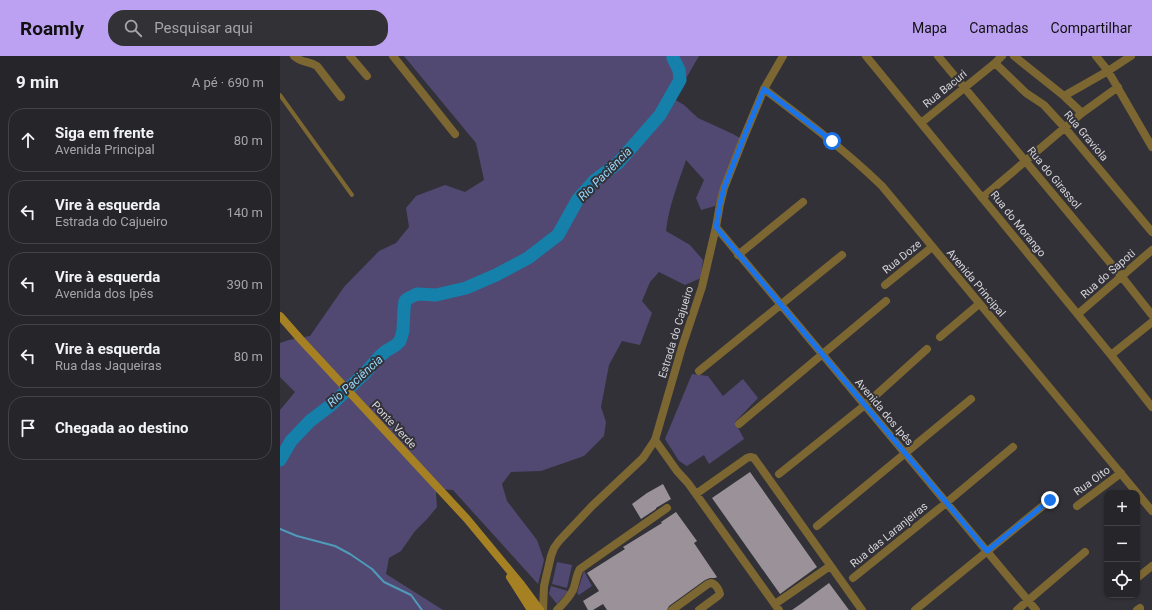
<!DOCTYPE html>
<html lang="pt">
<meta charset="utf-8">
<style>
body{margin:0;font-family:Roboto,sans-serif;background:#323136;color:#f1f3f6}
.controls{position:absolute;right:12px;bottom:12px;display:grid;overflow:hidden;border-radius:8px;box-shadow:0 1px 3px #0004}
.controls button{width:36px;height:36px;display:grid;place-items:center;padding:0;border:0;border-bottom:1px solid #424247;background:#26252a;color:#f1f3f6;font:20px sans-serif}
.stop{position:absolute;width:12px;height:12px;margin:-9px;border:3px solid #1a73e8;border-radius:50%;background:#fff}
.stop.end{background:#1a73e8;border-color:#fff;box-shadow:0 1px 4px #0008}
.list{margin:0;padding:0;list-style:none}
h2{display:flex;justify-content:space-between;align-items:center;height:52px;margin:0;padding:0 16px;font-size:17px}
h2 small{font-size:13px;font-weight:400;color:#a4a5a8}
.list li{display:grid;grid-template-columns:26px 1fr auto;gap:12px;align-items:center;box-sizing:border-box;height:64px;margin:0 8px 8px;padding:0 8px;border:1px solid #424247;border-radius:16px}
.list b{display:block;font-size:15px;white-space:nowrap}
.list p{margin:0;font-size:13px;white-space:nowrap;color:#a4a5a8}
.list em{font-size:13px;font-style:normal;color:#a4a5a8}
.icon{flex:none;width:22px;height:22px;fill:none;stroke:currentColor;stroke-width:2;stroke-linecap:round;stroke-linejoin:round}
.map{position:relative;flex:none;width:872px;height:554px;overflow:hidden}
header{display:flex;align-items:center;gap:24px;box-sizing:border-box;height:56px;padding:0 20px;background:#bca0f2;color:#111}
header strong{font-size:19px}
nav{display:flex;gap:22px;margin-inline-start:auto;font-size:14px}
.search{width:280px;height:36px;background:#323136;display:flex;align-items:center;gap:10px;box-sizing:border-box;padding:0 14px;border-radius:16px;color:#a4a5a8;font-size:15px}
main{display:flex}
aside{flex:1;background:#26252a}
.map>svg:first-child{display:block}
.green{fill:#514972}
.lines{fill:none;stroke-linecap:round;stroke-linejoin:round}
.stream{stroke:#4f9ab9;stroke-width:2}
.river{stroke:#1581ab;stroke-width:13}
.building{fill:#9a9298}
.service{stroke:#7c6631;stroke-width:4}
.minor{stroke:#7c6631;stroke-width:8}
.tertiary{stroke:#7c6631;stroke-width:8}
.secondary{stroke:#a68124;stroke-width:8}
.route{stroke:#1a73e8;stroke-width:5}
.labels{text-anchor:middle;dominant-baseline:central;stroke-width:4;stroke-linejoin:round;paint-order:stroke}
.street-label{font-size:11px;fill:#d5d4d9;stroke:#323138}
.water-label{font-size:12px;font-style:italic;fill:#96dafc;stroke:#323138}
</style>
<header>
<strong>Roamly</strong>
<div class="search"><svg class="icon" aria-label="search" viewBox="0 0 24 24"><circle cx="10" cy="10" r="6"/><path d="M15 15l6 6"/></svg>Pesquisar aqui</div>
<nav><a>Mapa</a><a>Camadas</a><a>Compartilhar</a></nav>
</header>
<main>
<aside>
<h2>9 min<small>A pé · 690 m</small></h2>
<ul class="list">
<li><svg class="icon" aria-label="ahead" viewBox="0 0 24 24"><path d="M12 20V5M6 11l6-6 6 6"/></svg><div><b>Siga em frente</b><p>Avenida Principal</p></div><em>80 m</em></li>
<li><svg class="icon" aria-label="left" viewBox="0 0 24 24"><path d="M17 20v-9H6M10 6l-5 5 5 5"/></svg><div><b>Vire à esquerda</b><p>Estrada do Cajueiro</p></div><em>140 m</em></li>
<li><svg class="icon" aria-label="left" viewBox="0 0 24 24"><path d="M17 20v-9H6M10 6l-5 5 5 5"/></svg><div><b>Vire à esquerda</b><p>Avenida dos Ipês</p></div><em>390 m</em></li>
<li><svg class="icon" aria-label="left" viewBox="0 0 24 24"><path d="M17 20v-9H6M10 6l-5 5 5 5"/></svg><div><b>Vire à esquerda</b><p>Rua das Jaqueiras</p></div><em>80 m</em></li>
<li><svg class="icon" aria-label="arrive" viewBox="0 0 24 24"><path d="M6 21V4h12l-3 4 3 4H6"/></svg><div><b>Chegada ao destino</b></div></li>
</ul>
</aside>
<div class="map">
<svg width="872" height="554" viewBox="0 0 872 554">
<rect width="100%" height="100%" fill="#323138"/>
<path class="green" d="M 124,0 L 419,0 L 394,43 L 404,49 L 418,62 L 453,78 L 460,82 L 435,150 L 421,154 L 416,142 L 424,124 L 406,104 C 398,128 389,149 386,175 L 410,189 L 423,204 L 421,222 L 405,229 L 379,216 L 370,226 L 362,245 L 372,257 L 360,289 L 342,285 L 329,309 L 321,351 L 326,366 L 324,380 L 304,400 L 261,415 L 231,416 L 222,428 L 227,445 L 257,484 L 264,504 L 258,528 L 173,434 L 157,433 L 156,438 L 157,451 L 148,462 L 135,475 L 121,495 L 109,502 L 106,518 L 163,554 L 0,554 L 0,354 L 15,336 L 0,321 L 0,287 L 9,284 L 30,280 L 64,231 L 99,195 L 116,187 L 129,171 L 126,152 L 136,140 L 165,129 L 185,136 L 204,124 L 196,87 Z
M 412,318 L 428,320 L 443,340 L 463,323 L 478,342 L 455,366 L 464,383 L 429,408 L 424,399 L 407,410 L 399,405 L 385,383 Z
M 277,506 L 292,509 L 287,532 L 272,528 Z
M 304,515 L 312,530 L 299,539 L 297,537 Z
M 271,530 L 288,535 L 277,548 L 269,538 Z"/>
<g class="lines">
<path class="stream" d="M 0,473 L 17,480 L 55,490 L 70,498 L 92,513 L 104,526 L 131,539 L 142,554"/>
<path class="river" d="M 0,404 L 11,385 L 30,365 L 51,349 L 85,317 L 100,300 L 106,295 L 116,289 L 120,285 L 123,275 L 124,253 L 125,245 L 127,243 L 137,238 L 156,239 L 186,232 L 216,219 L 248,202 L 278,179 L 298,143 L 314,125 L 338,107 L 380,59 L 400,24 L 399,14 L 393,2 L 393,0"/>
</g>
<path class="building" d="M 470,416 L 537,511 L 500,538 L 432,442 Z
M 383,428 L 391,443 L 376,452 L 376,453 L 361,463 L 352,448 L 367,437 Z
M 396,456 L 417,485 L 414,487 L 437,521 L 435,522 L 430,522 L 425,524 L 389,550 L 387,554 L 327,554 L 323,548 L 313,554 L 308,554 L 303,545 L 319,535 L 307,517 L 345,493 L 343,491 L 382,467 L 381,466 Z
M 549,527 L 569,554 L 512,554 L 522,547 Z"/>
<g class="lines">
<path class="service" d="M 0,39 L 72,139"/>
<path class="minor" d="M 14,0 C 23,8 28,4 37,10 L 61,41
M 70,0 L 87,20
M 113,0 L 175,78
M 586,0 L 831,299 L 872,351
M 658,0 L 842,221 L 872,259
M 734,0 L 784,40 L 802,57
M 816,0 L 828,15 L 872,91
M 715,7 L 746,37 L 764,49 L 785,72 L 872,176
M 484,33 L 503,0
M 784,40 L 828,15 L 851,0
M 641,67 L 715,7 L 722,0
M 702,142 L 802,57 L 838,31
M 436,171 L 756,554
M 458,199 L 523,146
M 605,229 L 652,191
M 798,258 L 872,194
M 660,281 L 699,248
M 831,299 L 872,266
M 419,315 L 562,199
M 459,368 L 606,245
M 375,384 L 397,415 L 408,427 L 499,554
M 499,418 L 585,349 L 647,293
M 416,438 L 467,402 L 470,401 L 474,402 L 582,554
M 797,450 L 841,417
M 537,470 L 691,343
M 573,522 L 666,447 L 733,391
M 857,522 L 872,510
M 495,548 L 550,510
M 277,554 C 283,548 289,542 293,534 C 296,527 296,519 300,513 L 387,452
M 392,554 L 428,528 L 431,527 C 436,528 439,534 440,538 L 438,540 L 419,554
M 635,554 L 770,444
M 737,554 L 805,496
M 857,554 L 860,552"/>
<path class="tertiary" d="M 263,554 L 264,530 L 271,500 L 274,492 L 279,485 L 312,450 L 363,402 L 375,384 L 402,291 L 422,231 L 436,171 L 440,148 L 444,132 L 464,81 L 484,33 C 525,64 566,95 602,130 L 872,455"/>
<path class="secondary" d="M 0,260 L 22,285 L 187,463 L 240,527 L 260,554
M 230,521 L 251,554"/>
</g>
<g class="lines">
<path class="route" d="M 552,85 L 484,33 L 464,81 L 444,132 L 440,148 L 436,171 L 707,495 L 770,444"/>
</g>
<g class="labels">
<g class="street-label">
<text transform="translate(665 33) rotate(-39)">Rua Bacuri</text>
<text transform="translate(806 80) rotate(50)">Rua Graviola</text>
<text transform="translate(774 122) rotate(50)">Rua do Girassol</text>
<text transform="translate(738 168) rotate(51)">Rua do Morango</text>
<text transform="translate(622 201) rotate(-39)">Rua Doze</text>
<text transform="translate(828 218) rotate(-41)">Rua do Sapoti</text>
<text transform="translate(696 227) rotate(50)">Avenida Principal</text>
<text transform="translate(396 276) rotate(-73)">Estrada do Cajueiro</text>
<text transform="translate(604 356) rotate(50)">Avenida dos Ipês</text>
<text transform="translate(114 369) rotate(47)">Ponte Verde</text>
<text transform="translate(812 425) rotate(-36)">Rua Oito</text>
<text transform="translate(609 479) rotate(-39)">Rua das Laranjeiras</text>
</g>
<g class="water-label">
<text transform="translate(325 118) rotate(-45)">Rio Paciência</text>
<text transform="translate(75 325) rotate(-42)">Rio Paciência</text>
</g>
</g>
</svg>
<div class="controls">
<button>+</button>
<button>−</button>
<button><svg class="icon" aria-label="locate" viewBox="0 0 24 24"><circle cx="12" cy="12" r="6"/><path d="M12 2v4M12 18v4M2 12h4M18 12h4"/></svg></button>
</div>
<div class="stop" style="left:552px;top:85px"></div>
<div class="stop end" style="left:770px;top:444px"></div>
</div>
</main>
